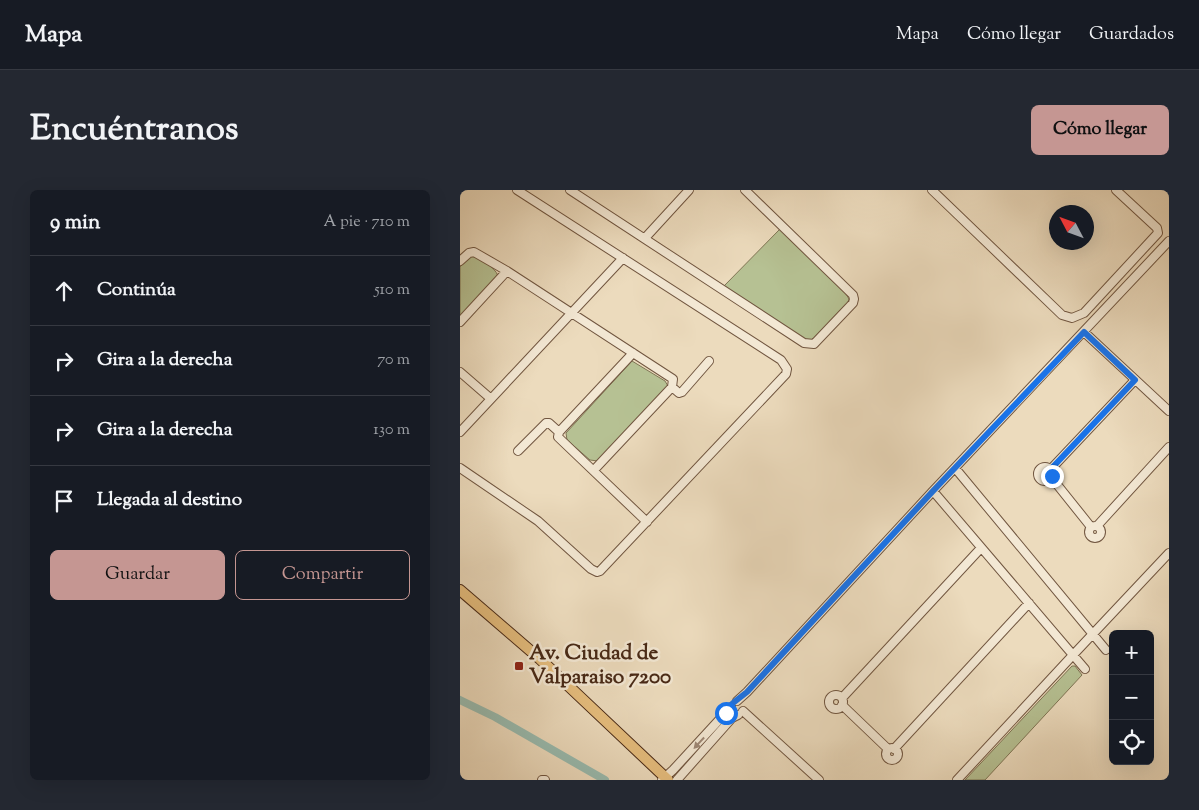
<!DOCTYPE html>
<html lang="es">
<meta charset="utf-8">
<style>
body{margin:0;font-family:"Sorts Mill Goudy",serif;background:#242831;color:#f1f3f6}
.controls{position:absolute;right:15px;bottom:15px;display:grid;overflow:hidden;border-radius:8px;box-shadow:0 5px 20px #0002}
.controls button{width:45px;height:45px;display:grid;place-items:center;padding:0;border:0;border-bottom:1px solid #363941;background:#171b24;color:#f1f3f6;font:25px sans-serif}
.compass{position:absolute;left:589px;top:15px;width:45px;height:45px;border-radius:50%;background:#171b24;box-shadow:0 5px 20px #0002;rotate:311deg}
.stop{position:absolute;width:15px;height:15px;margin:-11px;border:4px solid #1a73e8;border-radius:50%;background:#fff}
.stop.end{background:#1a73e8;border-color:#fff;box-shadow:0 1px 5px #0008}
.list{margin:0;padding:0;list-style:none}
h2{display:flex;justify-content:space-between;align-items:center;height:65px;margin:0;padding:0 20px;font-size:21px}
h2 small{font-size:16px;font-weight:400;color:#9ea1a6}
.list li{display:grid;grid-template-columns:32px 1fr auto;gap:15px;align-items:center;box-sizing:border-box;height:70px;padding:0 20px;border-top:1px solid #363941}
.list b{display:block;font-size:19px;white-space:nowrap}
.list em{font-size:16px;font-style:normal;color:#9ea1a6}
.actions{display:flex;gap:10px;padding:15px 20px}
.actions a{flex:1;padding:11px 0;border:1px solid #c59692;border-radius:8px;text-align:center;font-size:18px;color:#c59692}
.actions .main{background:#c59692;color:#111}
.icon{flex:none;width:28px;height:28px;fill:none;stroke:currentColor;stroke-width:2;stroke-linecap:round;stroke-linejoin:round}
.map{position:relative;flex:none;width:709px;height:590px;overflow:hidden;border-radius:8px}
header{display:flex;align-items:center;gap:30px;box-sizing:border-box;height:70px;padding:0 25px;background:#171b24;border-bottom:1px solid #363941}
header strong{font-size:24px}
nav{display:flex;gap:28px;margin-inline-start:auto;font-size:18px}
.intro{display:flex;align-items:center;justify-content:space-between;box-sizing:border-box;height:120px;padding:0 30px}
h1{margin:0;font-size:35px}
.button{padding:12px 22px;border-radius:8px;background:#c59692;color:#111;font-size:18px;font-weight:700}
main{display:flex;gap:30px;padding:0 30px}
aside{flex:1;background:#171b24;border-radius:8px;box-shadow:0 5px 20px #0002}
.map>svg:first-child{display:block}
.green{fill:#b6c193;stroke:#7f7554}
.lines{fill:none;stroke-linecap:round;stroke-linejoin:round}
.canal{stroke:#99bbaf;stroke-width:8}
.minor-casing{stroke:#715640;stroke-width:10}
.major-casing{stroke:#482916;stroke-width:12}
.minor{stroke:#f3e8d4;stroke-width:8}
.major{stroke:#e6be7e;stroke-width:10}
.oneway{fill:#9e8875}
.route{stroke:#1a73e8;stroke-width:6}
.poi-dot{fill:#8f2418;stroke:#f3e8d4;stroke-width:2}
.labels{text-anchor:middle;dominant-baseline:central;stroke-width:5;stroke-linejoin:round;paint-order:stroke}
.poi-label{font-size:21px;font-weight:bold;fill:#482916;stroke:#f3e8d4;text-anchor:start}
</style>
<header>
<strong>Mapa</strong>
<nav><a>Mapa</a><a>Cómo llegar</a><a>Guardados</a></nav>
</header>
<div class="intro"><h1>Encuéntranos</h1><a class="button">Cómo llegar</a></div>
<main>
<aside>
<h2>9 min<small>A pie · 710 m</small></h2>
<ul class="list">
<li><svg class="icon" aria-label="ahead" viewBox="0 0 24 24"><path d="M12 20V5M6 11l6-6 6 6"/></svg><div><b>Continúa</b></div><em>510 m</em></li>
<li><svg class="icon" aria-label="right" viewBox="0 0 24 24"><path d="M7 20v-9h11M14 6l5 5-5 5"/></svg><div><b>Gira a la derecha</b></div><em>70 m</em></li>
<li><svg class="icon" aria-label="right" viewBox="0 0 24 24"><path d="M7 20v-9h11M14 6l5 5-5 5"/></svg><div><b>Gira a la derecha</b></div><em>130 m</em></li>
<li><svg class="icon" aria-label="arrive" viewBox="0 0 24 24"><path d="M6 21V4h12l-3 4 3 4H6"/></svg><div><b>Llegada al destino</b></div></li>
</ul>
<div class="actions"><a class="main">Guardar</a><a>Compartir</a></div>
</aside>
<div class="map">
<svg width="709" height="590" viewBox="0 0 709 590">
<rect width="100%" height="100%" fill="#ecdbbd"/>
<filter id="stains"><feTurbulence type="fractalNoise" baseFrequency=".004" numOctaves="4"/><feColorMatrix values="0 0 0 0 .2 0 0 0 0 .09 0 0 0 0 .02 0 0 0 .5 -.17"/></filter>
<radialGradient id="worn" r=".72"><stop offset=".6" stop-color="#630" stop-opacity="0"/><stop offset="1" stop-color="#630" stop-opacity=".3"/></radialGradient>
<path class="green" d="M 320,39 L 386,104 L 389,109 L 388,112 L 353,149 L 350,150 L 345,149 L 264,96 Z
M 11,66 C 20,68 35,77 38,86 L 0,127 L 0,77 Z
M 172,171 L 205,191 L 208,196 L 138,271 L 130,270 L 107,250 L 106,243 Z
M 612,476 L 615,476 L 622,485 L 525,590 L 505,590 Z"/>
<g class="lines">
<path class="canal" d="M 0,510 L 35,527 L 145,590"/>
<defs>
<path id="minor" d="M 110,0 L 344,153 L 354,154 L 393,113 L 394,109 L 393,105 L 285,0
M 472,0 L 602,125 L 612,128 L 624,123 L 698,43 L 697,38 L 656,0
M 185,48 L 229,0
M 0,71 L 9,63 L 14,62 L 47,81 L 213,189 L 212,197 L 134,280
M 0,132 L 47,81
M 624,142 L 709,221
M 173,163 L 99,242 L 98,247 L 187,332
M 0,182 L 30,208
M 212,197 L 219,203 L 222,202 L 249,171
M 0,242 L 163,68
M 58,261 L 86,233 L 89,233 L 99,242
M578 284a7 7 0 1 1 14 0a7 7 0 1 1-14 0Z
M 0,278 L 78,331 L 131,379 L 137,382 L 140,381 L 326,184 L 327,179 L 321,170 L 57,0
M 495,278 L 646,460
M 590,280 L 675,190
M 591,287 L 631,337
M 473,301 L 709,51
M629 342a6 6 0 1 1 12 0a6 6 0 1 1-12 0Z
M 637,336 L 709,257
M 625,479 L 613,465 L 709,363
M369 512a7 7 0 1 1 14 0a7 7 0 1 1-14 0Z
M 382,508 L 521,358
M 277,511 L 287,502 L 473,301 L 613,465 L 497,590
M 382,515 L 428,559
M 283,521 L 359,590
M426 564a6 6 0 1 1 12 0a6 6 0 1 1-12 0Z
M 434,559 L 569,413
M 82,590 L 85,590
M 202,590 L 213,580 L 271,517
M 217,590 L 272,528 L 278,525"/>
<path id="major" d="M 0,400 L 80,469 L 208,590"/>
</defs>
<use href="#minor" class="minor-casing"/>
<use href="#major" class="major-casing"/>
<use href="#minor" class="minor"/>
<use href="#major" class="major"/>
</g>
<defs><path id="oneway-solid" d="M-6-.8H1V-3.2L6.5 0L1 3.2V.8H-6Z" transform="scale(1.25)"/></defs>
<use class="oneway" href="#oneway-solid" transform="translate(239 553) rotate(133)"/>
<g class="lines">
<path class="route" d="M 266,523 L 273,513 L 287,502 L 473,301 L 624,142 L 675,190 L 590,280 L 592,286"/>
</g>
<rect class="poi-dot" x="54" y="471" width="10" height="10" rx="2.5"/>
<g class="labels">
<g class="poi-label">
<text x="69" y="464">Av. Ciudad de<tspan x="69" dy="24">Valparaiso 7200</tspan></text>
</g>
</g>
<rect width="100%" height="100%" filter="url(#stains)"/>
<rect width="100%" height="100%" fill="url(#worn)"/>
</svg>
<div class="controls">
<button>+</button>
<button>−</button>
<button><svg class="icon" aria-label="locate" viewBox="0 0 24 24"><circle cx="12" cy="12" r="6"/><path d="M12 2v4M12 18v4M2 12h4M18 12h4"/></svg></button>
</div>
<svg class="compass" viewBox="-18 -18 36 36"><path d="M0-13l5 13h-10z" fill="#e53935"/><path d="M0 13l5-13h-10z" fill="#9ea1a6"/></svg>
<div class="stop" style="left:266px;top:523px"></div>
<div class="stop end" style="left:592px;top:286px"></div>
</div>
</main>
